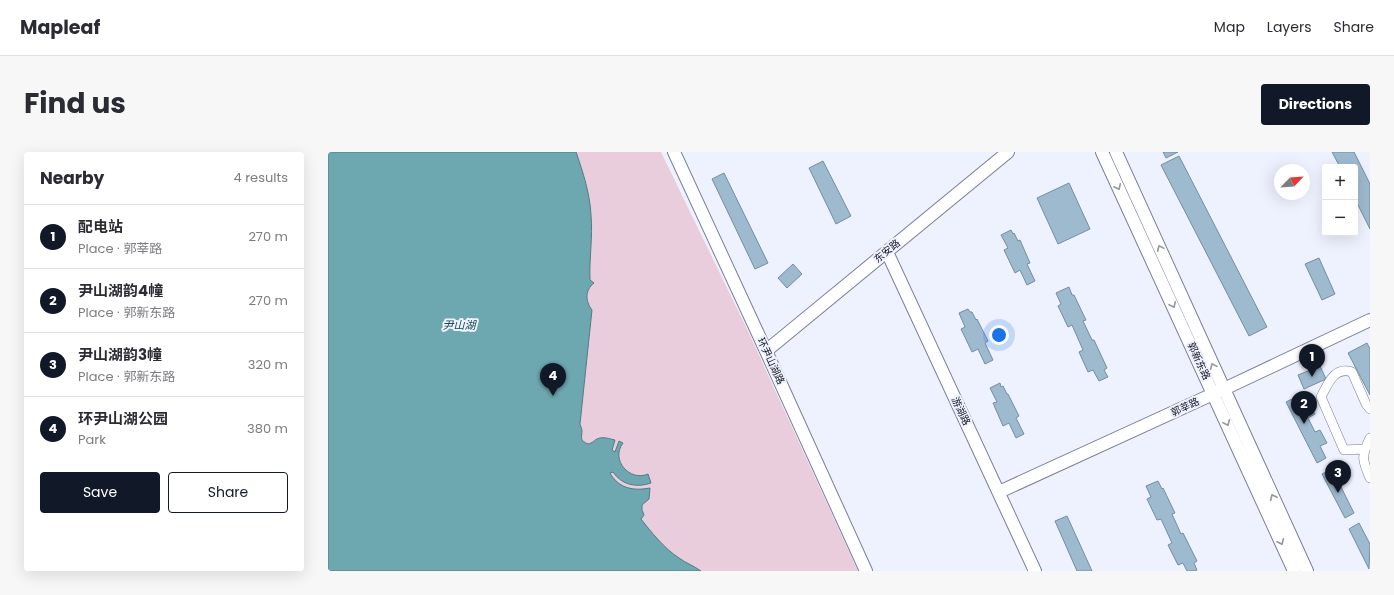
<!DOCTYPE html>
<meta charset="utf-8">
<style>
body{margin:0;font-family:Poppins,"Noto Sans SC",sans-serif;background:#f7f7f7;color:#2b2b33}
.controls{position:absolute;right:12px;top:12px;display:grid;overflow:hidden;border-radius:4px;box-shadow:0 4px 16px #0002}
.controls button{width:36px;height:36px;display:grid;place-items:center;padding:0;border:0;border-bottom:1px solid #e1e1e2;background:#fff;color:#2b2b33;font:20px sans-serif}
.compass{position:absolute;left:946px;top:12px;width:36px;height:36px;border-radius:50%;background:#fff;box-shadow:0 4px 16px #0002;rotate:65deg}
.you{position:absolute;left:671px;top:183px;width:14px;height:14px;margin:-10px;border:3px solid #fff;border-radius:50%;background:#1a73e8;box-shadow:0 0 0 6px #1a73e833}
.badge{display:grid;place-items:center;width:26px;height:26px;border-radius:50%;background:#111827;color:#fff;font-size:13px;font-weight:700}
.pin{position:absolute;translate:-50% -33px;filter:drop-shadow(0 1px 2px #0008)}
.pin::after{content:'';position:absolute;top:21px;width:14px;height:12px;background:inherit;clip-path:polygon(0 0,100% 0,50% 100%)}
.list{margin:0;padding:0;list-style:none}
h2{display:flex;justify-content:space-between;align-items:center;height:52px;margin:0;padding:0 16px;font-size:17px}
h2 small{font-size:13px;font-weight:400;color:#7c7c81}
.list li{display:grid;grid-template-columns:26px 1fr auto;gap:12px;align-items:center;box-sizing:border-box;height:64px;padding:0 16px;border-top:1px solid #e1e1e2}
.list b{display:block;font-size:15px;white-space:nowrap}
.list p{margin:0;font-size:13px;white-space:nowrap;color:#7c7c81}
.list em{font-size:13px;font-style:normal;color:#7c7c81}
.actions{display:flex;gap:8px;padding:12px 16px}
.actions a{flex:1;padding:9px 0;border:1px solid #111827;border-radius:4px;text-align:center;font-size:14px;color:#111827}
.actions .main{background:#111827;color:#fff}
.map{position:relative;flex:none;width:1042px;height:419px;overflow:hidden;border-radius:4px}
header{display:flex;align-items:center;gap:24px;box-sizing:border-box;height:56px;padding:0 20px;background:#fff;border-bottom:1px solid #e1e1e2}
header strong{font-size:19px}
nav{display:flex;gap:22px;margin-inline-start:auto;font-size:14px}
.intro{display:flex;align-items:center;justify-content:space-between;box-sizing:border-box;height:96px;padding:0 24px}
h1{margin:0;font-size:28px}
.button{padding:10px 18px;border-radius:4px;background:#111827;color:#fff;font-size:14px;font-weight:700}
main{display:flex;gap:24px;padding:0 24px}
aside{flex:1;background:#fff;border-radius:4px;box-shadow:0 4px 16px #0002}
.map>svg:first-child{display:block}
.green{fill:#eacddd}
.water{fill:#6da7b0;stroke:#537c85}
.building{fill:#9ebacf;stroke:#738da2}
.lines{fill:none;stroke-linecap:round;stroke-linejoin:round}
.street-casing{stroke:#797e9a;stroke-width:10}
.secondary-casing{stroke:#797e9a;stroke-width:14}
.street{stroke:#fff;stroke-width:9}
.secondary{stroke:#fff;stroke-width:12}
.oneway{stroke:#96979c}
.labels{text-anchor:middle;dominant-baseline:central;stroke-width:4;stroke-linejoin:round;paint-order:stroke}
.street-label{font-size:10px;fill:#151722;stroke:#eef1fe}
.water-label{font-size:11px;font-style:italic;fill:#164a52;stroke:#eef1fe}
</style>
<header>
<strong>Mapleaf</strong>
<nav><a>Map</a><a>Layers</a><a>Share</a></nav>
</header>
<div class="intro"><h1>Find us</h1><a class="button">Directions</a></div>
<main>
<aside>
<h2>Nearby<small>4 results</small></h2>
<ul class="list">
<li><span class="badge">1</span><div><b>配电站</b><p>Place · 郭莘路</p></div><em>270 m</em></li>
<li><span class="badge">2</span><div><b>尹山湖韵4幢</b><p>Place · 郭新东路</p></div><em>270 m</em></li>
<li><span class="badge">3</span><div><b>尹山湖韵3幢</b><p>Place · 郭新东路</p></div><em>320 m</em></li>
<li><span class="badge">4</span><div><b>环尹山湖公园</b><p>Park</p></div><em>380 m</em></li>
</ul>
<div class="actions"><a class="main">Save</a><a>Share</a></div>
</aside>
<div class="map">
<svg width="1042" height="419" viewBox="0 0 1042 419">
<rect width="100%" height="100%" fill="#eef1fe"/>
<path class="green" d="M 0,0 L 333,0 L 419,177 L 530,419 L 0,419 Z"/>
<path class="water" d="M 0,0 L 248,0 C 255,20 262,42 263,63 C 265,85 261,107 262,128 L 266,131 C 257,138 257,149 264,158 L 252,272 C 252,272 254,278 254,278 C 254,286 251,288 260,292 C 265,291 265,289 269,287 C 275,284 282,287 287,288 L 284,298 L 287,300 L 291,289 L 295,291 C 282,308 302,330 320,322 L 323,331 C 308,336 294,333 285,320 L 282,321 C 291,337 306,339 322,336 L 321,347 L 314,353 L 314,358 L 316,363 L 313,367 C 323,380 337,397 351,406 C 358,411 366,414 373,419 L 0,419 Z"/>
<path class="building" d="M 835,0 L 850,0 L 838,6 Z
M 1004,0 L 1026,0 L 1042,32 L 1042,77 L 1027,47 L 1027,15 L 1012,15 Z
M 851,4 L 939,175 L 921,184 L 833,13 Z
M 495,9 L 523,64 L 508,72 L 481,16 Z
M 396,21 L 440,111 L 427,117 L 384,27 Z
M 741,31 L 762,77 L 730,92 L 709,46 Z
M 683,78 L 685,82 L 686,81 L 690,89 L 692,88 L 702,111 L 699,112 L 707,129 L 699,133 L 692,118 L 687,121 L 676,98 L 680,96 L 673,83 Z
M 991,106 L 1007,142 L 994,148 L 977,112 Z
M 465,112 L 474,122 L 459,136 L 450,126 Z
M 741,135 L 744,143 L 746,143 L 758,168 L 755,169 L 764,188 L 766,188 L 779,216 L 776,218 L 780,225 L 771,229 L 765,218 L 760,220 L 751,200 L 755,198 L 744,173 L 740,175 L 730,154 L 733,152 L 728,141 Z
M 640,157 L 642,160 L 644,160 L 648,168 L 649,167 L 660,189 L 657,191 L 665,208 L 657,212 L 650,197 L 644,200 L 633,177 L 637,175 L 631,161 Z
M 1039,191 L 1042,197 L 1042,243 L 1020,201 Z
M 992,214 L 998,227 L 976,237 L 970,223 Z
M 672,231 L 673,235 L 675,234 L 679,242 L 680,242 L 691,264 L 688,266 L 696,282 L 688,286 L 681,271 L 675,274 L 665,251 L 669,250 L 662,236 Z
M 970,244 L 975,254 L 981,251 L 987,262 L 980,266 L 987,280 L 992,278 L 999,291 L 992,294 L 998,306 L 989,311 L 958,250 Z
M 1004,317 L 1026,361 L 1017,366 L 994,322 Z
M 830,329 L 834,337 L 835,336 L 847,361 L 844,362 L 853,382 L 855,381 L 869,409 L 866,411 L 869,418 L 867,419 L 859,419 L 855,411 L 850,413 L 840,393 L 844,391 L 833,367 L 829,368 L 819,347 L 823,345 L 818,334 Z
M 739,364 L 764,419 L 749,419 L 727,369 Z
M 1031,371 L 1042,392 L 1041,417 L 1021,377 Z"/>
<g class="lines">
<defs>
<path id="street" d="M 1042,286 C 1033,304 1034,308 1042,326
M 1036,297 L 1016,298 L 993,245 C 1000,232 1006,214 1024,220 L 1038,252 L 1042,257"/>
<path id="secondary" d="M 346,0 L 438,199 L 538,419
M 774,0 L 966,419
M 788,0 L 979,419
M 559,100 L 707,419
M 438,199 L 680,0
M 671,340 L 896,237 L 1042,168"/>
</defs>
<use href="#street" class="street-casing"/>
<use href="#secondary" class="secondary-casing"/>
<use href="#street" class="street"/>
<use href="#secondary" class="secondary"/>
</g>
<defs><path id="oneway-chevron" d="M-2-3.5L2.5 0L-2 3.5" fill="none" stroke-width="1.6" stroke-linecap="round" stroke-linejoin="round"/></defs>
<g class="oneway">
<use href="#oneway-chevron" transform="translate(790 35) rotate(65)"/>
<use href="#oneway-chevron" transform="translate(832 96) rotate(-114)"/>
<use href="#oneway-chevron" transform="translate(845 153) rotate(65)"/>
<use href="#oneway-chevron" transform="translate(885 214) rotate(-114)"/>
<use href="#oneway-chevron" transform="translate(899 271) rotate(65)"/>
<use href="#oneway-chevron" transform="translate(945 345) rotate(-115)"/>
<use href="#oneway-chevron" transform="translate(953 390) rotate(65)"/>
</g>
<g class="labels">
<g class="street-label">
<text transform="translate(559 99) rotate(-39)">东安路</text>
<text transform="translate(443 209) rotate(65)">环尹山湖路</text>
<text transform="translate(871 209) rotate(65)">郭新东路</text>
<text transform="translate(857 255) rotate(-25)">郭莘路</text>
<text transform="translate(633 259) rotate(65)">游湖路</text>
</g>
<g class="water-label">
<text x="131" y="173">尹山湖</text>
</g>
</g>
</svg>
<div class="controls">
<button>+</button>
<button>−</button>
</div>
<svg class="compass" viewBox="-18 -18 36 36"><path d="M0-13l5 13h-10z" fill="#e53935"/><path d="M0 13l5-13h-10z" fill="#7c7c81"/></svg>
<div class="you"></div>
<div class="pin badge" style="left:984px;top:225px">1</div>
<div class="pin badge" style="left:976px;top:272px">2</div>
<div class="pin badge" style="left:1010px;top:341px">3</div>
<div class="pin badge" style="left:225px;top:244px">4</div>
</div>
</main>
